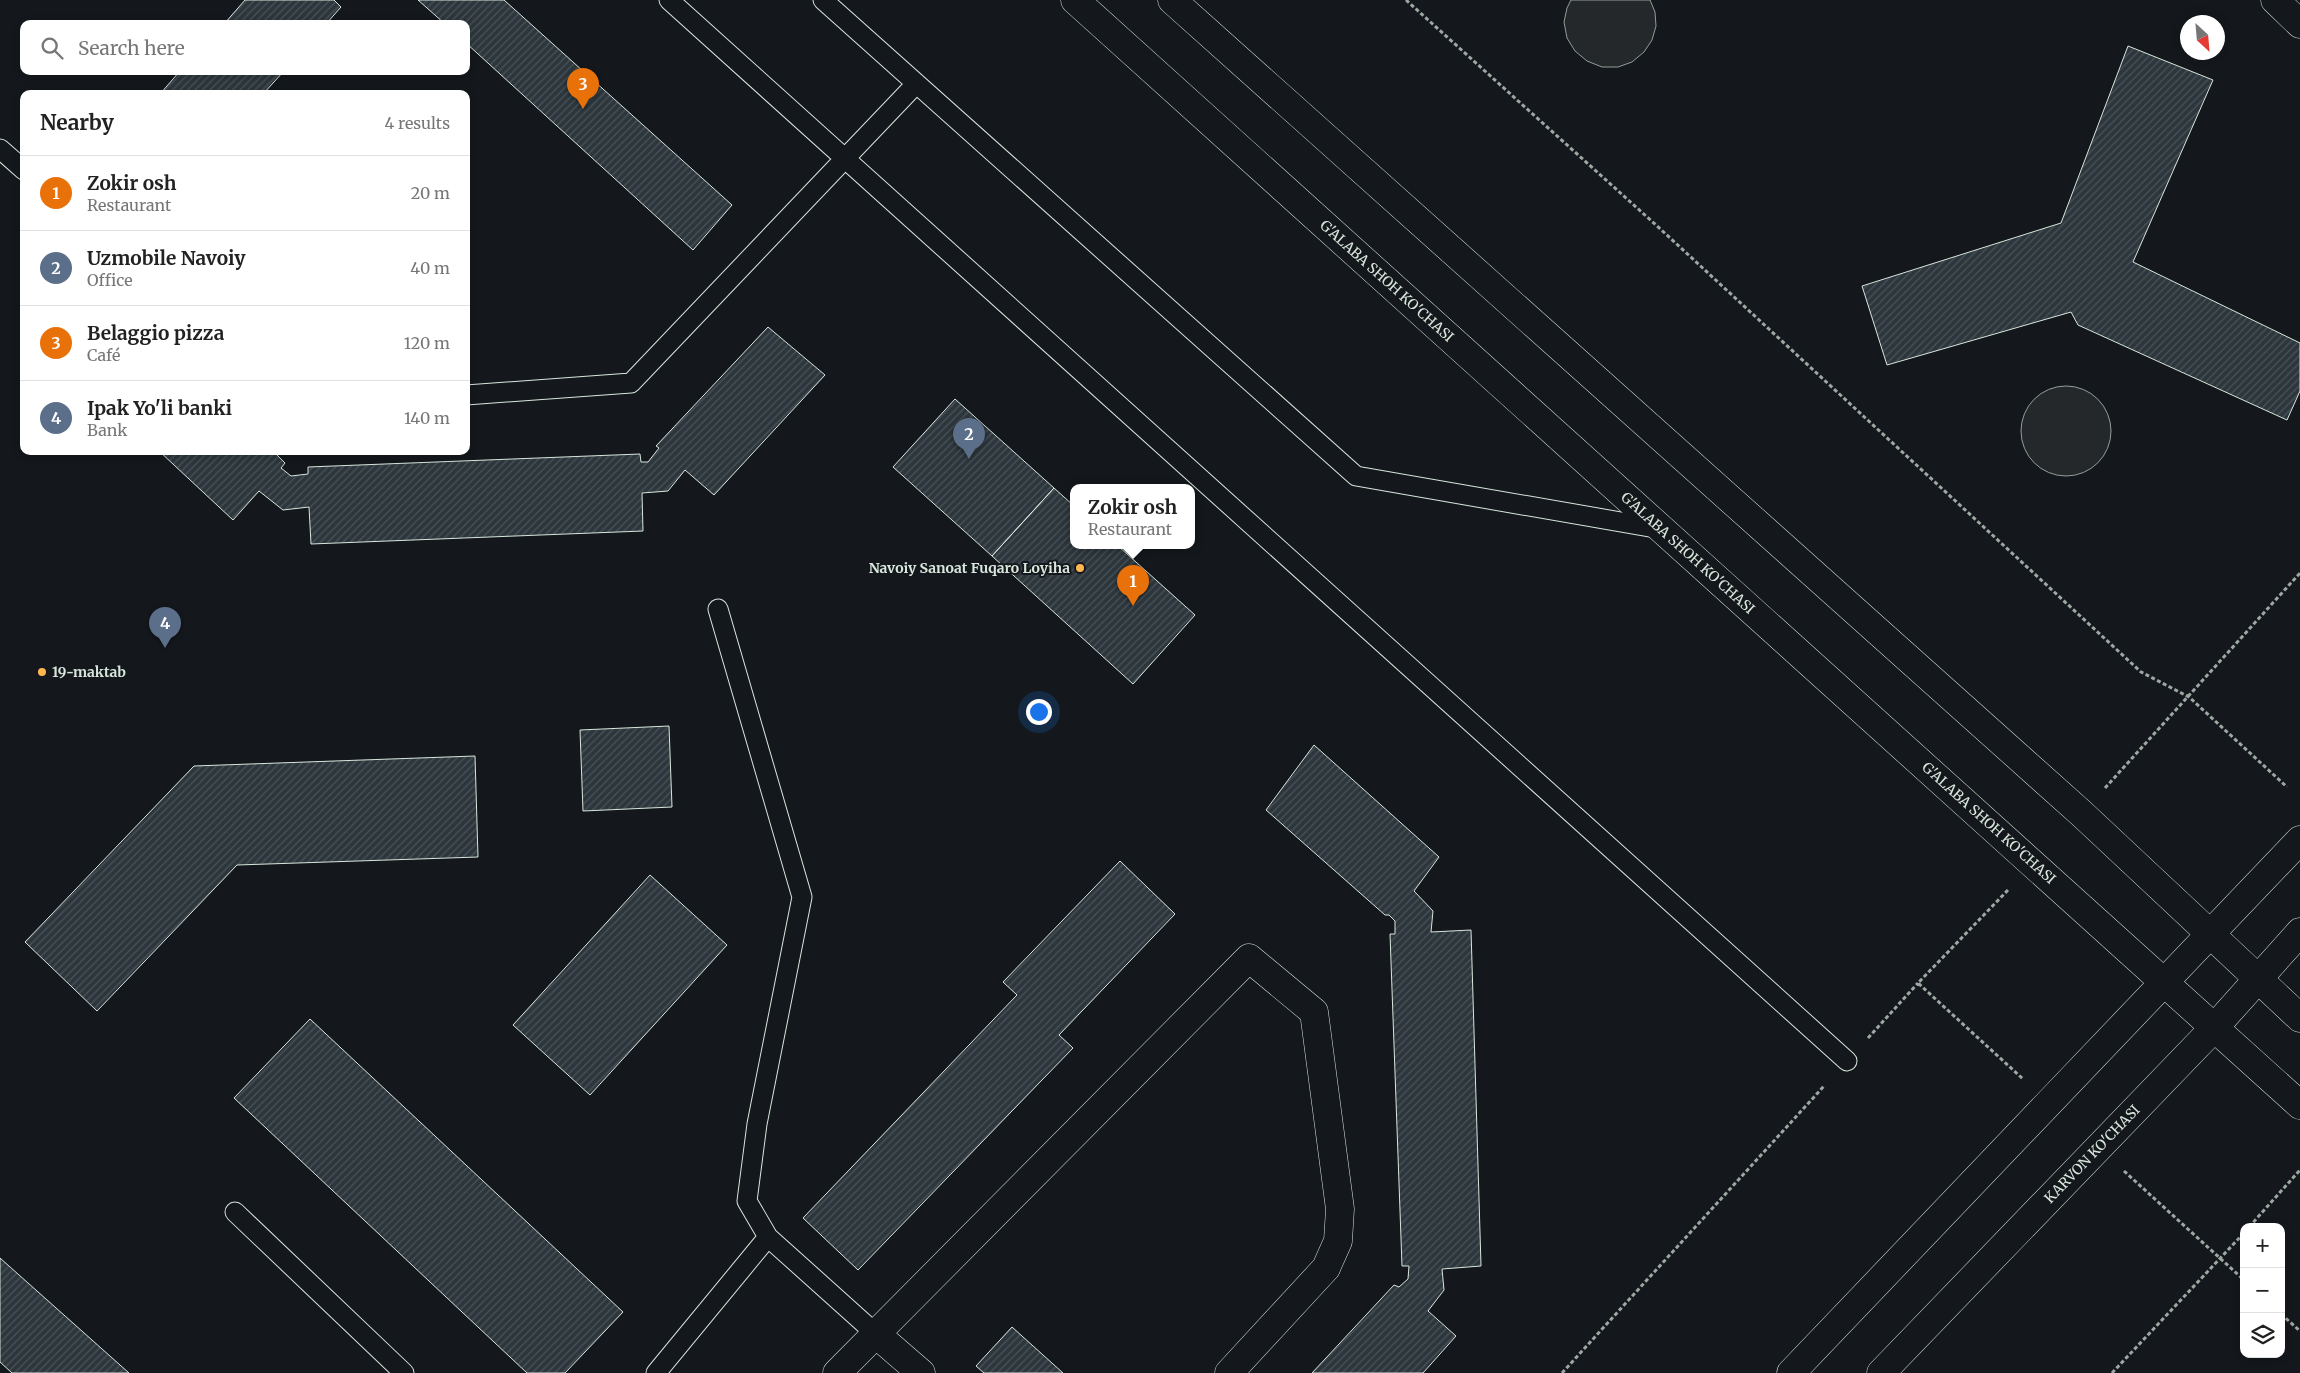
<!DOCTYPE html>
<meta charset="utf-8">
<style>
body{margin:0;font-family:Merriweather,serif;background:#f6f6f6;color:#222}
.controls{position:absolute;right:15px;bottom:15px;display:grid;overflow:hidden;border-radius:10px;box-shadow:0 2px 8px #0003}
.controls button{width:45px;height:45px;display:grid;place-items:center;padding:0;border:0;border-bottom:1px solid #e0e0e0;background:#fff;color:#222;font:25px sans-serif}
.compass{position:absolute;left:2180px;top:15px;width:45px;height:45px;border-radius:50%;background:#fff;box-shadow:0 2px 8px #0003;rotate:154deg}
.you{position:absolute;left:1038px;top:711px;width:18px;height:18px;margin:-12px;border:4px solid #fff;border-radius:50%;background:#1a73e8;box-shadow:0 0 0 8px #1a73e833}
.badge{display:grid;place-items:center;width:32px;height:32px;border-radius:50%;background:#2563eb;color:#fff;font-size:16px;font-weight:700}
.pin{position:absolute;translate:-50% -41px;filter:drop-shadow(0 1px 2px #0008)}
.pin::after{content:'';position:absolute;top:26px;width:18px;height:15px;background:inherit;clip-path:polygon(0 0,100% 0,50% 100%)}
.popup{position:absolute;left:1070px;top:484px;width:125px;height:65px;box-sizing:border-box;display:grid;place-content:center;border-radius:10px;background:#fff;filter:drop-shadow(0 1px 4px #0005);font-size:16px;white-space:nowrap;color:#767676}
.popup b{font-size:19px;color:#222}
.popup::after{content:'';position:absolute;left:50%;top:100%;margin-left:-10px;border:10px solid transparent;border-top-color:#fff}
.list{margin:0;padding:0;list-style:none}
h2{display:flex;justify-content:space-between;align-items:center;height:65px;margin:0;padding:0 20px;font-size:21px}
h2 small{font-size:16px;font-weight:400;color:#767676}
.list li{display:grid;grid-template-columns:32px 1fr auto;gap:15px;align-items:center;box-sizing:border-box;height:75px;padding:0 20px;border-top:1px solid #e0e0e0}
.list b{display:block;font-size:19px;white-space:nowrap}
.list p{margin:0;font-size:16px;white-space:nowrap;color:#767676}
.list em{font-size:16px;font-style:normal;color:#767676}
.icon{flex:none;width:28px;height:28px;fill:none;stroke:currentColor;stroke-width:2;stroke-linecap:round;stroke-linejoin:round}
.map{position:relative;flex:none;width:2300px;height:1373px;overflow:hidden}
.search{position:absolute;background:#fff;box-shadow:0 2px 8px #0003;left:20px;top:20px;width:450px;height:55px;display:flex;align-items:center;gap:12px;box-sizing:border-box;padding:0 18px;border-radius:10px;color:#767676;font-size:19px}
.panel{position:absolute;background:#fff;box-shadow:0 2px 8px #0003;left:20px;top:90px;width:450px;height:365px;border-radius:10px}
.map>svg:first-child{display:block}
.parking{fill:#24282b;stroke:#939e99}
.building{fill:url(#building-hatch);stroke:#d8e6dc}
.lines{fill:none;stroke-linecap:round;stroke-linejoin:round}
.service-casing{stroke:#d8e6dc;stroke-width:21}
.minor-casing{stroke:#d8e6dc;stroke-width:29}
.secondary-casing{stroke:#d8e6dc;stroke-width:29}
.primary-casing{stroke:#d8e6dc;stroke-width:29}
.path{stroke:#9da8a2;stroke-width:3;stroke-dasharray:4 2.5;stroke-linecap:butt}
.service{stroke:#14181c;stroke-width:19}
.minor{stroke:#14181c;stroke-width:28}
.secondary{stroke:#14181c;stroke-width:28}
.primary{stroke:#14181c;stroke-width:28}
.poi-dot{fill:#ffb74d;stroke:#14181c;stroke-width:2}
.labels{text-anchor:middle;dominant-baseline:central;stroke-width:4;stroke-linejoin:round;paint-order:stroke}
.street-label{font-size:14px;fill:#d8e6dc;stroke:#14181c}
.poi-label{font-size:14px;font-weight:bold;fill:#d8e6dc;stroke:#14181c;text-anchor:end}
</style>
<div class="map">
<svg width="2300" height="1373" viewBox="0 0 2300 1373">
<defs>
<pattern id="building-hatch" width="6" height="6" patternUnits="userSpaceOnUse" patternTransform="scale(1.25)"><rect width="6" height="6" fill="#2c363c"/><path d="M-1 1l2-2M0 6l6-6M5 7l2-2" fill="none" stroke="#4a5358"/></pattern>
</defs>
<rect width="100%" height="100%" fill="#14181c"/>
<path class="parking" d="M 1571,0 L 1650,0 L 1655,12 L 1656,26 L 1652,40 L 1644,52 L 1632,62 L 1618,67 L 1602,67 L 1587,61 L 1575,51 L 1567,38 L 1564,22 L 1567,8 Z
M2021 431a45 45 0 1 1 90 0a45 45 0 1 1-90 0Z"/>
<path class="building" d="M 245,0 L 334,0 L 341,7 L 326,24 L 224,24 Z
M 418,0 L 504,0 L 732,205 L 693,250 L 466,43 L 466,24 L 445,24 Z
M 2128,46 L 2213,80 L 2133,262 L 2300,343 L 2300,391 L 2287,420 L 2078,325 L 2071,312 L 1887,365 L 1862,286 L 2061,223 Z
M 180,71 L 284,71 L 263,94 L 160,94 Z
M 768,327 L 825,375 L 714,495 L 685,470 L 668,491 L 642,493 L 643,531 L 311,544 L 309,507 L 283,510 L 259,491 L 233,520 L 159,451 L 273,451 L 285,463 L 281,468 L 291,476 L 308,474 L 308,467 L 640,454 L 641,462 L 648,462 L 659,448 L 656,446 Z
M 955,399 L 1054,488 L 992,556 L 893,467 Z
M 1054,488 L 1074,506 L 1074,545 L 1117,545 L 1195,615 L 1133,684 L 992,556 Z
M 669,726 L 672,807 L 583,811 L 580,730 Z
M 1314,745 L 1439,857 L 1414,891 L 1433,911 L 1431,932 L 1471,930 L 1481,1266 L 1442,1269 L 1444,1290 L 1428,1311 L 1456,1336 L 1423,1373 L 1312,1373 L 1394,1285 L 1399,1287 L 1408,1279 L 1409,1266 L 1402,1266 L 1390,934 L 1395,934 L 1395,921 L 1389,915 L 1385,915 L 1266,810 Z
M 475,756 L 478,857 L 237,865 L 97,1011 L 25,942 L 194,766 Z
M 1120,861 L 1175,914 L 1059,1035 L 1073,1048 L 858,1270 L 803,1218 L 1017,995 L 1003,982 Z
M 650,875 L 727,945 L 590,1095 L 513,1025 Z
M 310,1019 L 623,1312 L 565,1373 L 527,1373 L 234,1098 Z
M 0,1258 L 129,1373 L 12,1373 L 0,1362 Z
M 1012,1327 L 1063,1373 L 984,1373 L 976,1366 Z"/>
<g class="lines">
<defs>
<path id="service" d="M 669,0 L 1847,1061
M 823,0 L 1356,476 L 1661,529
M 0,149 L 24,170
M 466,395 L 631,383 L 916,84
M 718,609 L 802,897 L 757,1124 L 747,1201 L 768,1237 L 876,1334
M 235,1212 L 404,1373
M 656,1373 L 768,1237"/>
<path id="minor" d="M 2275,0 L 2300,24
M 876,1334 L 921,1373
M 837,1373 L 1249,958 L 1314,1012 L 1340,1209 L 1338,1241 L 1326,1268 L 1229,1373"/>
<path id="secondary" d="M 1791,1373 L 2300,840
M 1881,1373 L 2214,1028 L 2300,932"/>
<path id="primary" d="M 1075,0 L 2300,1105
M 1172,0 L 2081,813 L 2300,1018"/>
</defs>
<use href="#service" class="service-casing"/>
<use href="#minor" class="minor-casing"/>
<use href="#secondary" class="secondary-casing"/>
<use href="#primary" class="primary-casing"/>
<path class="path" d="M 1406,0 L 1656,225 L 2141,672 L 2189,697 L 2287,787
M 2105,788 L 2300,573
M 2008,890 L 1918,983 L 2023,1079
M 1868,1038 L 1918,983
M 2124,1171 L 2244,1280
M 2249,1227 L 2300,1170
M 2281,1314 L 2300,1331
M 1562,1373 L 1825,1085
M 2112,1373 L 2244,1233"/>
<use href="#service" class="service"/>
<use href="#minor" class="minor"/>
<use href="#secondary" class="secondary"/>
<use href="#primary" class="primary"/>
</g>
<g class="poi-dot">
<circle cx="1080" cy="568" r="5"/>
<circle cx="42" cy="672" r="5"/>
</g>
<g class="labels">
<g class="street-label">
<text transform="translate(1387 281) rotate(42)">G'ALABA SHOH KO'CHASI</text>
<text transform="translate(1688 553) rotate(42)">G'ALABA SHOH KO'CHASI</text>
<text transform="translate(1989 823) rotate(42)">G'ALABA SHOH KO'CHASI</text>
<text transform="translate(2092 1154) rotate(-46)">KARVON KO'CHASI</text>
</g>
<g class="poi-label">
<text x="1070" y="568">Navoiy Sanoat Fuqaro Loyiha</text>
<text x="52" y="672" text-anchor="start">19-maktab</text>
</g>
</g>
</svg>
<div class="controls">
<button>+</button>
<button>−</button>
<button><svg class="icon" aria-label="layers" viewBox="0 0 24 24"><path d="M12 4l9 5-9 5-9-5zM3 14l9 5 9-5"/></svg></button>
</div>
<svg class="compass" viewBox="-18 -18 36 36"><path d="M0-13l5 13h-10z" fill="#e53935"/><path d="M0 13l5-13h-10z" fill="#767676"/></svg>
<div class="you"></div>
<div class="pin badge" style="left:1133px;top:606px;background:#e8710a">1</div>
<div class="popup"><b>Zokir osh</b>Restaurant</div>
<div class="pin badge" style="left:969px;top:459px;background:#5c6f8a">2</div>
<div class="pin badge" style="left:583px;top:109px;background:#e8710a">3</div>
<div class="pin badge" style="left:165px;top:648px;background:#5c6f8a">4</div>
<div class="search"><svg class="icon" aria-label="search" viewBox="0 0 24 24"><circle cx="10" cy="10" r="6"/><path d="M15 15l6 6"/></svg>Search here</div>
<section class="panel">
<h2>Nearby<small>4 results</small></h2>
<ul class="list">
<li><span class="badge" style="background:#e8710a">1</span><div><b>Zokir osh</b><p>Restaurant</p></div><em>20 m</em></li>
<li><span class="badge" style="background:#5c6f8a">2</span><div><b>Uzmobile Navoiy</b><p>Office</p></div><em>40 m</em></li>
<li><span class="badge" style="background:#e8710a">3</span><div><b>Belaggio pizza</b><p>Café</p></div><em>120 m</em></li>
<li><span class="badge" style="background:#5c6f8a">4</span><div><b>Ipak Yo'li banki</b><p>Bank</p></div><em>140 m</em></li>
</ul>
</section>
</div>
